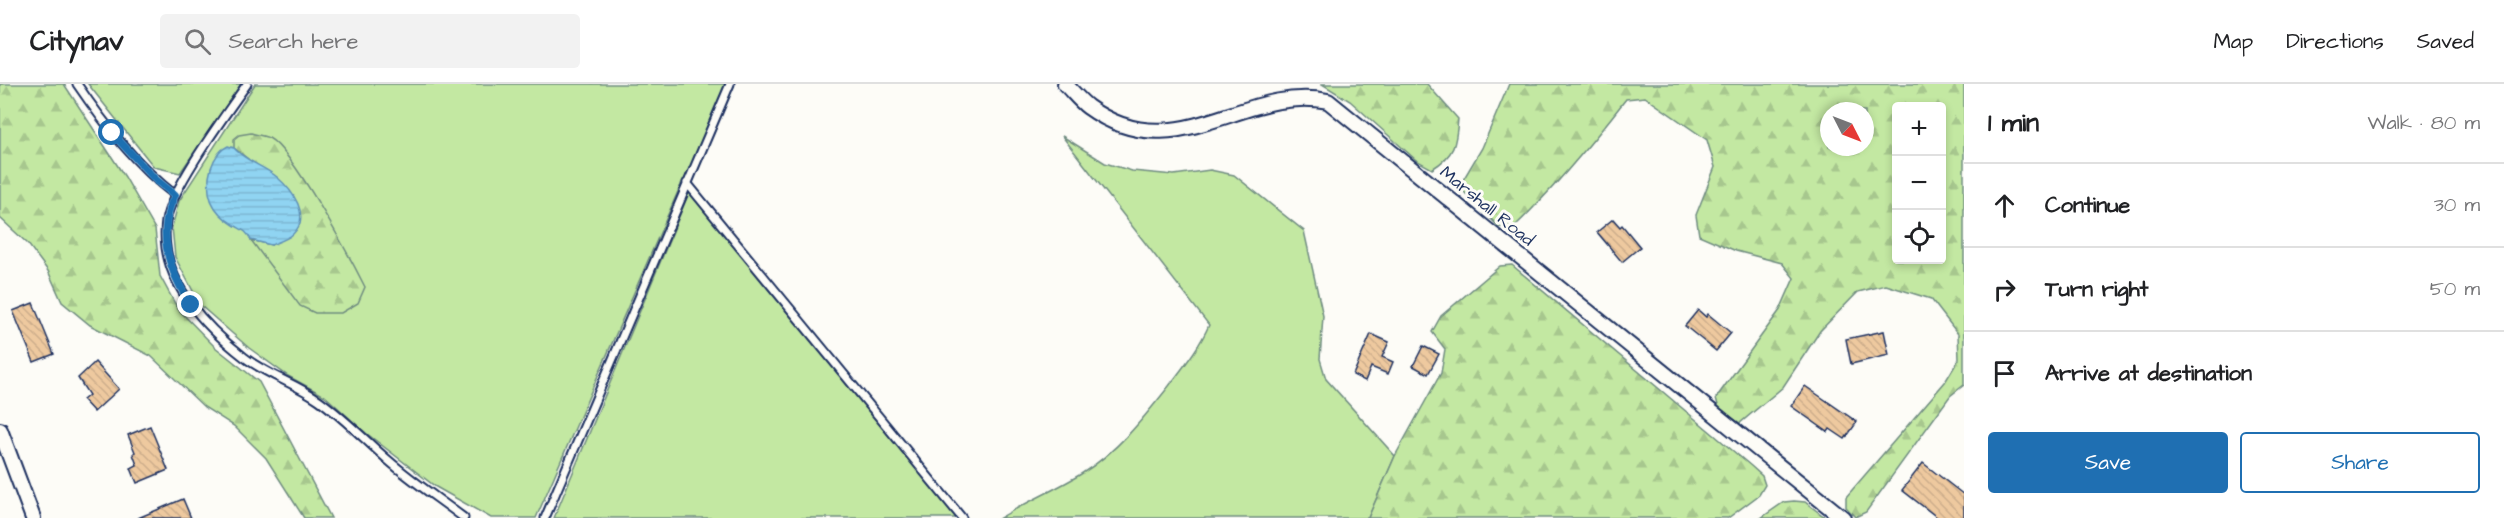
<!DOCTYPE html>
<meta charset="utf-8">
<style>
body{margin:0;font-family:"Architects Daughter",sans-serif;background:#f2f2f2;color:#202124}
.controls{position:absolute;right:18px;top:18px;display:grid;overflow:hidden;border-radius:6px;box-shadow:0 3px 9px #0003}
.controls button{width:54px;height:54px;display:grid;place-items:center;padding:0;border:0;border-bottom:2px solid #e0e0e0;background:#fff;color:#202124;font:30px sans-serif}
.compass{position:absolute;left:1820px;top:18px;width:54px;height:54px;border-radius:50%;background:#fff;box-shadow:0 3px 9px #0003;rotate:132deg}
.stop{position:absolute;width:18px;height:18px;margin:-14px;border:4px solid #1f6fb2;border-radius:50%;background:#fff}
.stop.end{background:#1f6fb2;border-color:#fff;box-shadow:0 2px 6px #0008}
.list{margin:0;padding:0;list-style:none}
h2{display:flex;justify-content:space-between;align-items:center;height:78px;margin:0;padding:0 24px;font-size:26px}
h2 small{font-size:20px;font-weight:400;color:#757577}
.list li{display:grid;grid-template-columns:39px 1fr auto;gap:18px;align-items:center;box-sizing:border-box;height:84px;padding:0 24px;border-top:2px solid #e0e0e0}
.list b{display:block;font-size:22px;white-space:nowrap}
.list em{font-size:20px;font-style:normal;color:#757577}
.actions{display:flex;gap:12px;padding:18px 24px}
.actions a{flex:1;padding:14px 0;border:2px solid #1f6fb2;border-radius:6px;text-align:center;font-size:21px;color:#1f6fb2}
.actions .main{background:#1f6fb2;color:#fff}
.icon{flex:none;width:33px;height:33px;fill:none;stroke:currentColor;stroke-width:2;stroke-linecap:round;stroke-linejoin:round}
.map{position:relative;flex:none;width:1964px;height:434px;overflow:hidden}
header{display:flex;align-items:center;gap:36px;box-sizing:border-box;height:84px;padding:0 30px;background:#fff;border-bottom:2px solid #e0e0e0}
header strong{font-size:28px}
nav{display:flex;gap:33px;margin-inline-start:auto;font-size:21px}
.search{width:420px;height:54px;background:#f2f2f2;display:flex;align-items:center;gap:15px;box-sizing:border-box;padding:0 21px;border-radius:6px;color:#757577;font-size:22px}
main{display:flex}
aside{flex:1;background:#fff}
.map>svg:first-child{display:block}
.grass{fill:#c3e8a2;stroke:#6f8c80;stroke-width:1.5}
.forest{fill:url(#forest-firs);stroke:#6f8c80;stroke-width:1.5;fill-rule:evenodd}
.water{fill:url(#water-rules);stroke:#6192b7;stroke-width:1.5}
.building{fill:url(#building-back-hatch);stroke:#1b2f5e;stroke-width:1.5}
.lines{fill:none;stroke-linecap:round;stroke-linejoin:round}
.service-casing{stroke:#1b2f5e;stroke-width:11}
.minor-casing{stroke:#1b2f5e;stroke-width:18}
.service{stroke:#fdfcf7;stroke-width:7}
.minor{stroke:#fdfcf7;stroke-width:14}
.route{stroke:#1f6fb2;stroke-width:8}
.labels{text-anchor:middle;dominant-baseline:central;stroke-width:6;stroke-linejoin:round;paint-order:stroke}
.street-label{font-size:18px;fill:#1b2f5e;stroke:#fdfcf7}
</style>
<header>
<strong>Citynav</strong>
<div class="search"><svg class="icon" aria-label="search" viewBox="0 0 24 24"><circle cx="10" cy="10" r="6"/><path d="M15 15l6 6"/></svg>Search here</div>
<nav><a>Map</a><a>Directions</a><a>Saved</a></nav>
</header>
<main>
<div class="map">
<svg width="1964" height="434" viewBox="0 0 1964 434">
<defs>
<pattern id="forest-firs" width="22" height="20" patternUnits="userSpaceOnUse" patternTransform="scale(1.5)"><rect width="22" height="20" fill="#c3e8a2"/><path d="M5 1l3.5 6h-7zM16 11l3.5 6h-7z" fill="#a7c78e"/></pattern>
<pattern id="water-rules" width="6" height="5" patternUnits="userSpaceOnUse" patternTransform="scale(1.5)"><rect width="6" height="5" fill="#90d4f2"/><path d="M0 2.5h6" fill="none" stroke="#7cb6d2"/></pattern>
<pattern id="building-back-hatch" width="6" height="6" patternUnits="userSpaceOnUse" patternTransform="scale(1.5)"><rect width="6" height="6" fill="#eec99f"/><path d="M-1 5l2 2M0 0l6 6M5-1l2 2" fill="none" stroke="#ccad8b"/></pattern>
</defs>
<rect width="100%" height="100%" fill="#fdfcf7"/>
<filter id="ink" filterUnits="userSpaceOnUse"><feTurbulence type="fractalNoise" baseFrequency=".0167" numOctaves="2"/><feDisplacementMap in="SourceGraphic" scale="12" xChannelSelector="R" yChannelSelector="G"/><feConvolveMatrix kernelMatrix="1 2 1 2 8 2 1 2 1" color-interpolation-filters="sRGB"/></filter>
<g filter="url(#ink)">
<path class="grass" d="M 88,0 L 241,0 L 180,89 L 154,83 Z
M 255,0 L 730,0 L 687,99 L 683,96 L 536,434 L 491,434 L 436,403 L 366,349 L 325,312 L 288,292 L 249,264 L 201,222 L 175,173 L 172,143 L 179,117 Z
M 1062,52 L 1105,79 L 1132,87 L 1174,91 L 1210,86 L 1234,91 L 1304,147 L 1323,232 L 1320,275 L 1326,295 L 1395,372 L 1368,434 L 1000,434 C 1026,418 1055,406 1081,390 C 1117,368 1143,335 1169,302 C 1184,282 1199,264 1209,241 Z
M 691,104 L 966,434 L 554,434 Z"/>
<path class="forest" d="M 0,0 L 64,0 L 125,93 L 155,145 L 160,192 L 178,225 L 215,263 L 259,298 L 331,434 L 304,434 L 266,374 L 234,342 L 204,323 L 151,272 L 90,241 L 62,218 L 48,187 L 28,160 L 0,134 Z
M 1322,0 L 1427,0 L 1458,35 C 1456,60 1455,71 1432,85 L 1416,76 L 1350,17 Z
M 1509,0 L 1964,0 L 1964,301 L 1950,312 L 1866,428 L 1855,433 L 1846,423 L 1846,413 L 1945,298 L 1959,275 L 1958,250 L 1931,215 L 1886,201 L 1858,208 L 1820,247 L 1783,303 L 1740,339 L 1719,325 L 1716,314 L 1780,226 L 1794,194 L 1782,179 L 1736,167 L 1699,151 L 1696,131 L 1715,83 L 1707,56 L 1645,13 L 1626,15 C 1591,60 1555,104 1514,143 L 1499,143 L 1464,108 L 1463,96 L 1482,64 ZM 1896,22 L 1942,22 L 1942,176 L 1896,176 ZM 1829,27 L 1865,27 L 1865,63 L 1829,63 Z
M 251,49 C 257,51 264,52 269,54 C 293,67 351,175 365,203 L 358,219 L 341,229 L 315,229 L 300,222 L 251,156 L 271,161 L 248,75 L 234,64 L 234,55 L 239,51 Z
M 1512,181 L 1751,382 L 1762,392 L 1765,401 L 1759,411 L 1728,434 L 1368,434 L 1395,372 L 1441,289 L 1445,265 L 1432,248 L 1441,232 L 1500,182 Z
M 1794,417 L 1805,418 L 1826,434 L 1761,434 L 1784,418 Z"/>
<path class="water" d="M 228,62 L 234,64 C 245,77 264,82 277,93 C 292,106 312,132 293,150 C 288,155 278,158 271,161 L 251,156 C 246,146 242,146 234,141 C 211,127 204,109 211,84 C 214,75 219,66 228,62 Z"/>
<path class="building" d="M 1613,135 L 1620,143 L 1622,141 L 1640,163 L 1622,178 L 1597,148 Z
M 33,219 L 54,270 L 34,278 L 13,227 Z
M 1698,226 L 1706,233 L 1708,230 L 1731,249 L 1716,267 L 1685,242 Z
M 1884,247 L 1889,271 L 1851,280 L 1846,255 Z
M 1371,250 L 1389,258 L 1382,273 L 1393,278 L 1388,290 L 1371,283 L 1365,297 L 1353,291 Z
M 1423,262 L 1439,270 L 1428,290 L 1413,282 Z
M 95,278 L 119,305 L 94,328 L 83,316 L 89,311 L 78,294 Z
M 1805,302 L 1857,338 L 1845,355 L 1830,345 L 1828,348 L 1791,322 Z
M 150,342 L 168,386 L 137,399 L 131,384 L 137,381 L 133,370 L 135,368 L 128,351 Z
M 1923,379 L 1964,411 L 1964,434 L 1938,434 L 1902,406 Z
M 183,415 L 191,434 L 138,434 Z"/>
<g class="lines">
<defs>
<path id="service" d="M 77,0 C 105,41 136,81 175,111
M 247,0 C 226,30 171,104 166,137 C 158,194 203,241 244,273 C 267,291 295,299 319,316 C 344,334 365,356 388,376 C 412,397 439,415 464,434
M 687,99 L 962,434
M 545,434 L 730,0"/>
<path id="minor" d="M 1065,0 C 1073,8 1080,17 1088,23 C 1176,87 1242,0 1328,17 L 1843,434
M 0,346 L 33,434"/>
</defs>
<use href="#service" class="service-casing"/>
<use href="#minor" class="minor-casing"/>
<use href="#service" class="service"/>
<use href="#minor" class="minor"/>
</g>
</g>
<g class="lines" filter="url(#ink)">
<path class="route" d="M 112,49 L 156,96 L 175,111 C 155,150 170,188 191,221"/>
</g>
<g class="labels">
<g class="street-label">
<text transform="translate(1487 122) rotate(39)">Marshall Road</text>
</g>
</g>
</svg>
<div class="controls">
<button>+</button>
<button>−</button>
<button><svg class="icon" aria-label="locate" viewBox="0 0 24 24"><circle cx="12" cy="12" r="6"/><path d="M12 2v4M12 18v4M2 12h4M18 12h4"/></svg></button>
</div>
<svg class="compass" viewBox="-18 -18 36 36"><path d="M0-13l5 13h-10z" fill="#e53935"/><path d="M0 13l5-13h-10z" fill="#757577"/></svg>
<div class="stop" style="left:112px;top:49px"></div>
<div class="stop end" style="left:191px;top:221px"></div>
</div>
<aside>
<h2>1 min<small>Walk · 80 m</small></h2>
<ul class="list">
<li><svg class="icon" aria-label="ahead" viewBox="0 0 24 24"><path d="M12 20V5M6 11l6-6 6 6"/></svg><div><b>Continue</b></div><em>30 m</em></li>
<li><svg class="icon" aria-label="right" viewBox="0 0 24 24"><path d="M7 20v-9h11M14 6l5 5-5 5"/></svg><div><b>Turn right</b></div><em>50 m</em></li>
<li><svg class="icon" aria-label="arrive" viewBox="0 0 24 24"><path d="M6 21V4h12l-3 4 3 4H6"/></svg><div><b>Arrive at destination</b></div></li>
</ul>
<div class="actions"><a class="main">Save</a><a>Share</a></div>
</aside>
</main>
